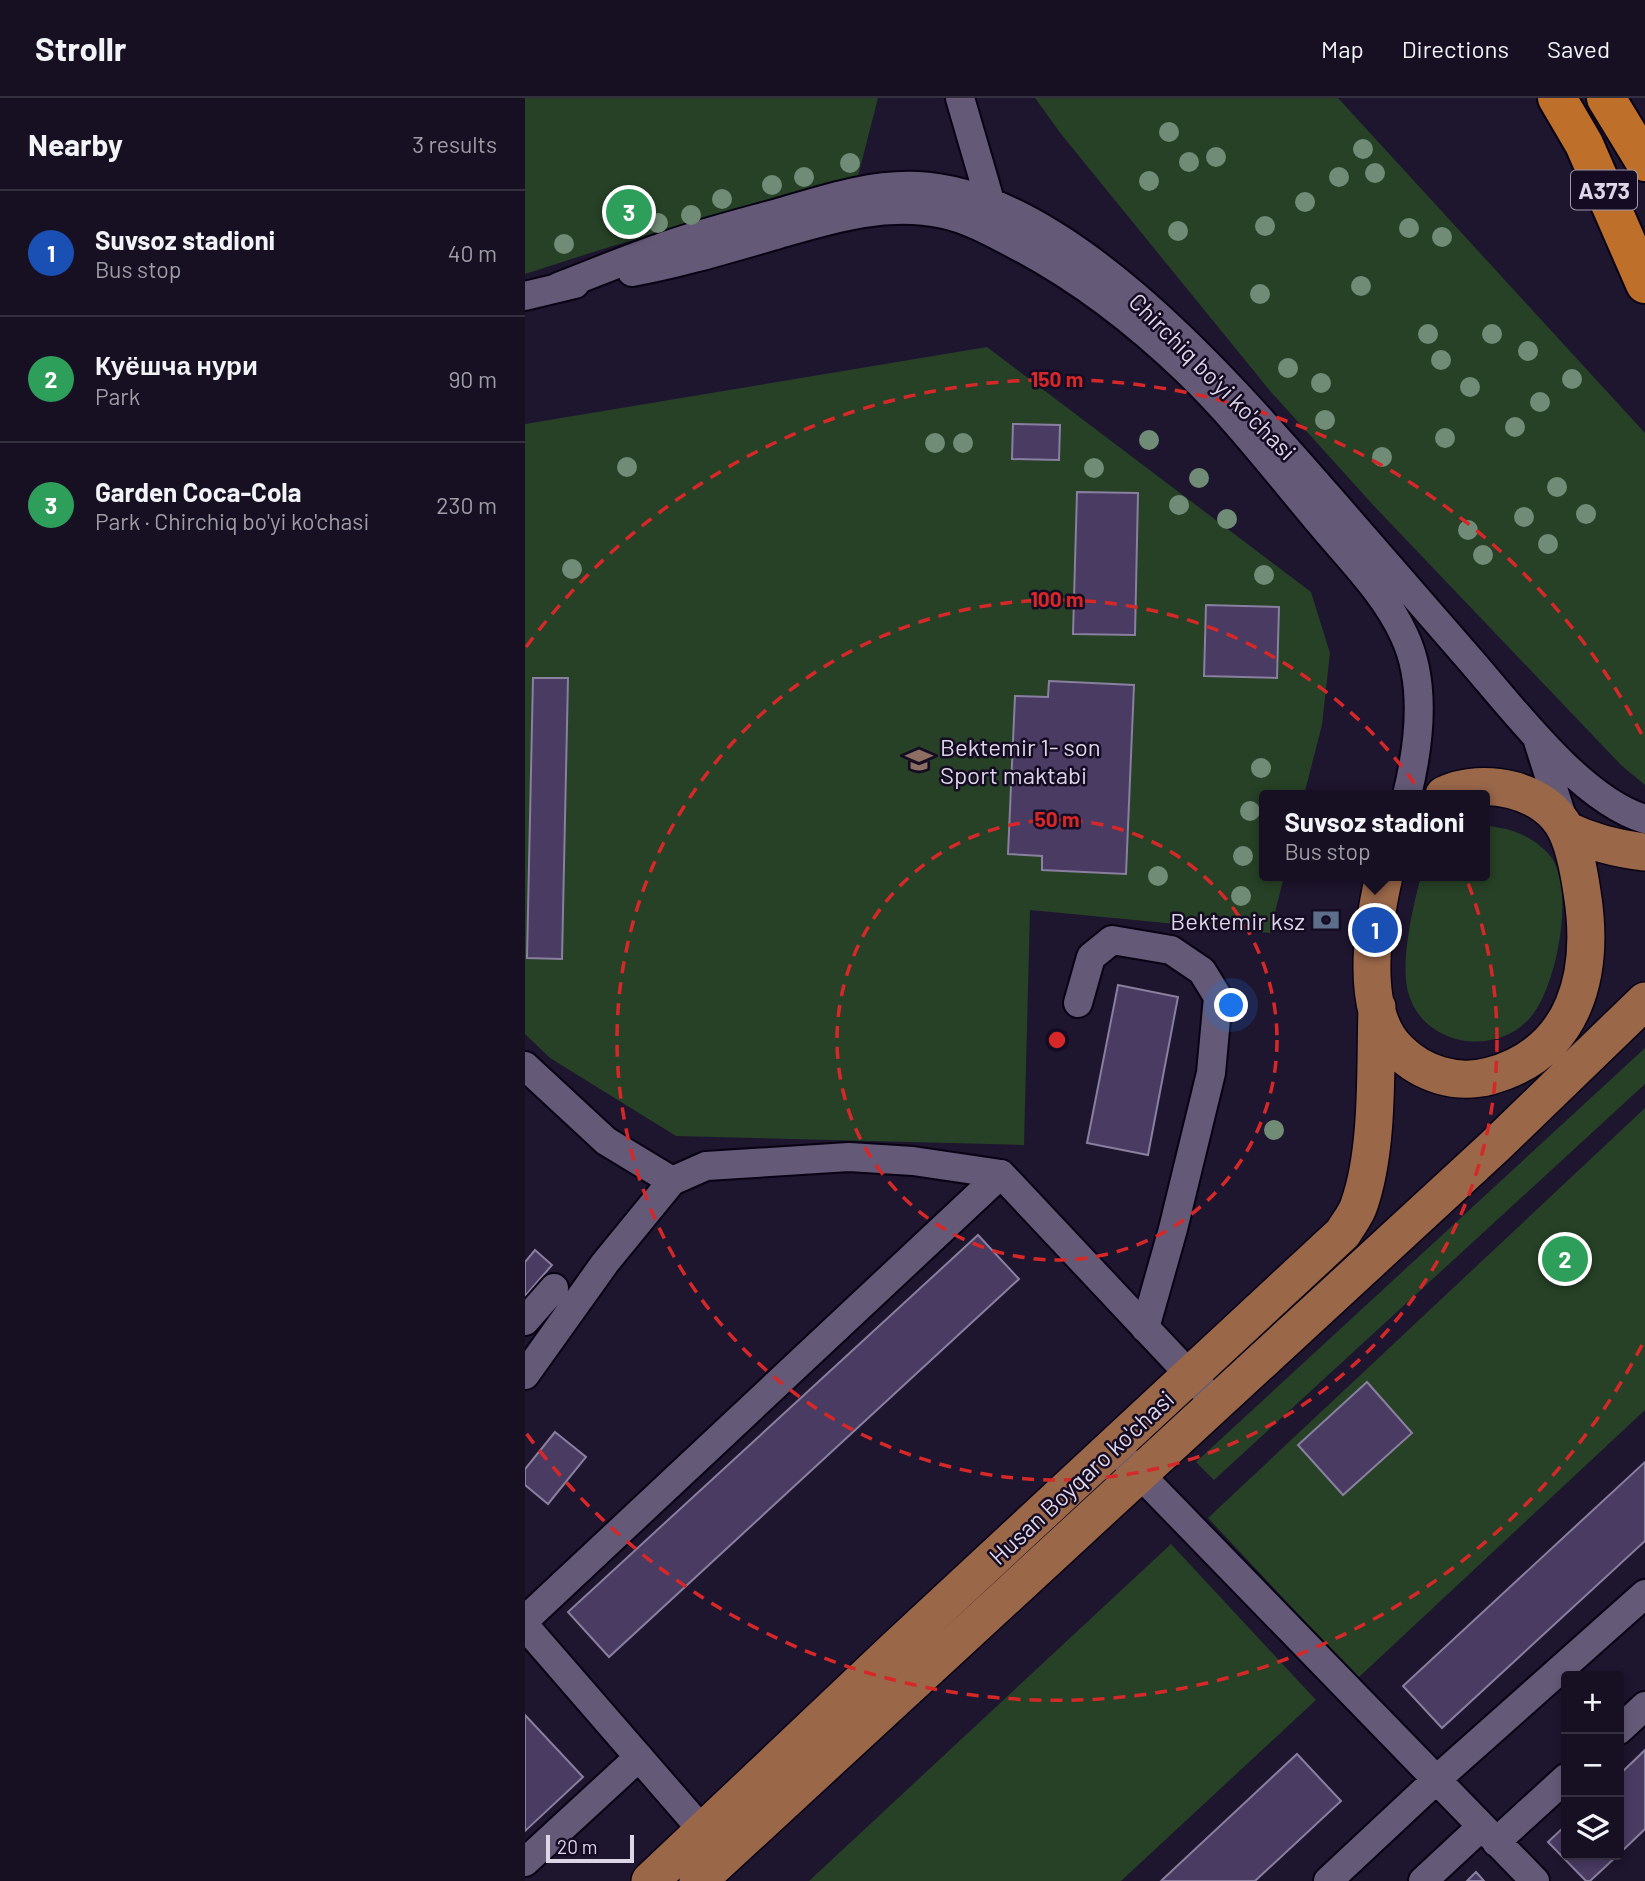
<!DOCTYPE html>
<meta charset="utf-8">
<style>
body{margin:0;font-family:Barlow,sans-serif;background:#231e2f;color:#f1f3f6}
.controls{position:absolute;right:21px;bottom:21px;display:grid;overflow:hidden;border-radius:7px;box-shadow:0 4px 10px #0003}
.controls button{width:63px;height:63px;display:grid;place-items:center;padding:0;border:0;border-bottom:2px solid #353040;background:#161022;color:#f1f3f6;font:35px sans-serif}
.scale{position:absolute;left:21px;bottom:18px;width:88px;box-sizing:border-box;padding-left:7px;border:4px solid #dcd6e7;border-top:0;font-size:19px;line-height:24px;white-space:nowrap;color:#dcd6e7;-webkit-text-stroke:5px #150c24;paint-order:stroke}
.you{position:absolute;left:707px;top:908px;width:24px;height:24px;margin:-18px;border:5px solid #fff;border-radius:50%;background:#1a73e8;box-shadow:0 0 0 10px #1a73e833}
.badge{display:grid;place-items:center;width:46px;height:46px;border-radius:50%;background:#43d77b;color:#fff;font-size:23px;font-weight:700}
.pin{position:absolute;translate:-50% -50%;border:4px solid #fff;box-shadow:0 2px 7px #0006}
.popup{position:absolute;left:734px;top:692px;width:231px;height:91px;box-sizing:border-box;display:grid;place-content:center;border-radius:7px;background:#161022;filter:drop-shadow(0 2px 5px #0005);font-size:23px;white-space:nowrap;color:#9e9da5}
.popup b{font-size:26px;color:#f1f3f6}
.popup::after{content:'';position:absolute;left:50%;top:100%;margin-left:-14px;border:14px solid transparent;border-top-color:#161022}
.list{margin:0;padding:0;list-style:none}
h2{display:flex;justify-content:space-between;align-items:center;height:91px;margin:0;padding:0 28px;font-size:30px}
h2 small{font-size:23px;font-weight:400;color:#9e9da5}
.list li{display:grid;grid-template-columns:46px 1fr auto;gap:21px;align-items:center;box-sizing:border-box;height:126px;padding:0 28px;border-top:2px solid #353040}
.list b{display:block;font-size:26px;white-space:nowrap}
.list p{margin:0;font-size:23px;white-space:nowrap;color:#9e9da5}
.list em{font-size:23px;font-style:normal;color:#9e9da5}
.icon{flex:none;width:38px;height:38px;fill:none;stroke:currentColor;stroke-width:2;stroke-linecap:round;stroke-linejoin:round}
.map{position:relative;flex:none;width:1120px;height:1783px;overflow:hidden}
header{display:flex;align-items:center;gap:42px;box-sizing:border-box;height:98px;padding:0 35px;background:#161022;border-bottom:2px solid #353040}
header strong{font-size:33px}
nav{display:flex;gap:38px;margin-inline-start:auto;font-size:24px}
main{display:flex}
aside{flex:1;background:#161022}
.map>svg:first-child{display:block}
.green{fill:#264126}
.building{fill:#493b62;stroke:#897f9e;stroke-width:2}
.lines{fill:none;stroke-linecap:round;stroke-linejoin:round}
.minor-casing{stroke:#090215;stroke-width:32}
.major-casing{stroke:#090215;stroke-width:40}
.highway-casing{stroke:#090215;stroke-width:42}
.minor{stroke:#645a77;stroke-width:28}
.major{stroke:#9a6749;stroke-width:37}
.highway{stroke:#be6f2a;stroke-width:38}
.tree{fill:#708b76}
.ring{fill:none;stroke:#d62828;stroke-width:3.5;stroke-dasharray:12 9}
.labels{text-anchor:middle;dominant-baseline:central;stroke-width:5;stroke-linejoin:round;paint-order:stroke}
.shield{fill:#150c24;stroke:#a099ac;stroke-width:2}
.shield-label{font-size:23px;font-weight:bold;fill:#dcd6e7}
.street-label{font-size:24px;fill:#dcd6e7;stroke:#150c24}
.poi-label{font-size:24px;fill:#dcd6e7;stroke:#150c24;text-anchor:start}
.centre{fill:#d62828;stroke:#150c24;stroke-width:3.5}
.ring-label{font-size:21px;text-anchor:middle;font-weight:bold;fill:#d62828;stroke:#150c24;stroke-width:5;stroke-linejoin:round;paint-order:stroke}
</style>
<header>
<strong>Strollr</strong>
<nav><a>Map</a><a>Directions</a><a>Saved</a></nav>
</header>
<main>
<aside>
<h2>Nearby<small>3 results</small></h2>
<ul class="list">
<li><span class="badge" style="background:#1a4fb4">1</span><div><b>Suvsoz stadioni</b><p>Bus stop</p></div><em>40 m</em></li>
<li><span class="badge" style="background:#2e9e5b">2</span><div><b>Куёшча нури</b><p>Park</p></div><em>90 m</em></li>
<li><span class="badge" style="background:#2e9e5b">3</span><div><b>Garden Coca-Cola</b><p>Park · Chirchiq bo'yi ko'chasi</p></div><em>230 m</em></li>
</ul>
</aside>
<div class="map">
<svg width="1120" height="1783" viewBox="0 0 1120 1783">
<rect width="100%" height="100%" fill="#1e152e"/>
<path class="green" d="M 0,0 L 353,0 L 333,78 L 84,149 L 0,176 Z
M 510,0 L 813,0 L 1120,335 L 1120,687 L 1096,667 L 849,408 L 746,294 L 536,36 Z
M 462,249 L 786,494 L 805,555 L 797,627 L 779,697 L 740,697 L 740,778 L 759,778 L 745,835 L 505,812 L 499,1047 L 151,1038 L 25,960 L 0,936 L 0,326 Z
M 960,728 C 985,729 1010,739 1026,759 C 1051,792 1031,893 1004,921 C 968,960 897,947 883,894 C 875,864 888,808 896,778 L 960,778 Z
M 1120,950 L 1120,986 L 689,1382 L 671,1364 Z
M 1120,1010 L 1120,1312 L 833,1580 L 683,1420 Z
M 646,1446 L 791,1602 L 596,1783 L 284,1783 Z"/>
<path class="building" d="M 488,326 L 535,327 L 534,362 L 487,361 Z
M 552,394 L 613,395 L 610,537 L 548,536 Z
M 681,507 L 754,509 L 752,580 L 679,578 Z
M 8,580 L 43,580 L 37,861 L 2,860 Z
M 524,583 L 609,587 L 601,776 L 517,772 L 517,758 L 483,756 L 490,598 L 523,599 Z
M 593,887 L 653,899 L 623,1057 L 562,1045 Z
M 453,1137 L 494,1181 L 84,1559 L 43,1514 Z
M 10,1152 L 27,1167 L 0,1198 L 0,1164 Z
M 842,1284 L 887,1335 L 818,1397 L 773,1347 Z
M 30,1334 L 61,1359 L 23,1406 L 0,1387 L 0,1371 Z
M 1120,1364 L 1120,1443 L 917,1630 L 878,1588 Z
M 0,1617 L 58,1679 L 0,1733 Z
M 1120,1652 L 1120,1731 L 1094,1756 L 1094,1677 Z
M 772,1656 L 816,1703 L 730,1783 L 636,1783 Z
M 1041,1727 L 1041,1757 L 1093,1757 L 1065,1783 L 1061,1783 L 1023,1744 Z
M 951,1774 L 959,1783 L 942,1783 Z"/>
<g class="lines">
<defs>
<path id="minor" d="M 435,0 L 465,103 L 465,116
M 107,174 C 157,165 205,150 254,136 C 309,120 361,104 419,116 C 443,121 468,135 491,147 C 552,179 612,225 662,273 C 711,320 752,374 795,425 C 824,460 860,495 879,537 C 902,585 894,648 882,697
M 33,189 C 67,176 100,162 135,150 C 173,136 213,126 253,115 C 298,102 344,86 392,88 C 542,94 709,291 802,397 C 849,451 895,504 941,557 C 986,608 1055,702 1120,721
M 0,198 L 50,186
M 1013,643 L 1039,725
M 553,905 L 566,859 L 587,842 L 646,852 L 677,873 L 693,899 L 686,975 L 648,1131 L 620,1230
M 0,968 L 81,1043 L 147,1083
M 0,1223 L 29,1190
M 0,1277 L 80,1165 L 147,1083 L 181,1068 L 324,1059 L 388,1063 L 476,1076 L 678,1291
M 600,1361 L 1010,1783
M 0,1522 L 476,1076
M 0,1528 L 191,1748
M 1094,1632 L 1120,1608
M 971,1744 L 1041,1680
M 0,1764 L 114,1659
M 803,1783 L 911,1682 L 1120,1496
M 898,1783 L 956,1729"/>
<path id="major" d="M 1041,732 C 1066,744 1092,751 1120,754
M 859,778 C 848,826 833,913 873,952 C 897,976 931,987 965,978 C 1052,954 1070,874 1057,794 C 1054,774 1050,750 1041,732 C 1021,691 958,678 919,697
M 125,1783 L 368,1553 L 818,1135 C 823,1126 831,1117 834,1107 C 854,1050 850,970 852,909
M 173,1783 L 970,1048 L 1120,903"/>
<path id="highway" d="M 1032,0 L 1059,46 L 1120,186
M 1081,0 L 1120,64"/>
</defs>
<use href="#minor" class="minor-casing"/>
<use href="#major" class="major-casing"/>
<use href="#highway" class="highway-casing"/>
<use href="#minor" class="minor"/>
<use href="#major" class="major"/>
<use href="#highway" class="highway"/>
</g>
<g class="tree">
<circle cx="644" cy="34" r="10"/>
<circle cx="838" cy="51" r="10"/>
<circle cx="691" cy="59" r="10"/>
<circle cx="664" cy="64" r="10"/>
<circle cx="325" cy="65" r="10"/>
<circle cx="850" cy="75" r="10"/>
<circle cx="279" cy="79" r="10"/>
<circle cx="814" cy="79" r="10"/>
<circle cx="624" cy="83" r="10"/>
<circle cx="247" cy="87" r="10"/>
<circle cx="197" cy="101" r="10"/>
<circle cx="780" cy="104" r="10"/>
<circle cx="166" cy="117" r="10"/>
<circle cx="93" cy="123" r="10"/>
<circle cx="133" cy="125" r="10"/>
<circle cx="740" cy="128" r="10"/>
<circle cx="884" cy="130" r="10"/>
<circle cx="653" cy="133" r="10"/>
<circle cx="917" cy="139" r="10"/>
<circle cx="39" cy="146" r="10"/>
<circle cx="836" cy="188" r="10"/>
<circle cx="735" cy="196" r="10"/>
<circle cx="903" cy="236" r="10"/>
<circle cx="967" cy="236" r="10"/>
<circle cx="1003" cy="253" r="10"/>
<circle cx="916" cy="262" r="10"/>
<circle cx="763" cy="270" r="10"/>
<circle cx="1047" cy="281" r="10"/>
<circle cx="796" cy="285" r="10"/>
<circle cx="945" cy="289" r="10"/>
<circle cx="1015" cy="304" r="10"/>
<circle cx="800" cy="322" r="10"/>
<circle cx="990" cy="329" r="10"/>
<circle cx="920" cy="340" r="10"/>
<circle cx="624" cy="342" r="10"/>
<circle cx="410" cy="345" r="10"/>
<circle cx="438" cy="345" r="10"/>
<circle cx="857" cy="359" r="10"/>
<circle cx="102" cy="369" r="10"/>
<circle cx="569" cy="370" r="10"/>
<circle cx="674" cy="380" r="10"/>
<circle cx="1032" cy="389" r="10"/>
<circle cx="654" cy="407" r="10"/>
<circle cx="1061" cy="416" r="10"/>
<circle cx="999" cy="419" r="10"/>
<circle cx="702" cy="421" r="10"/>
<circle cx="943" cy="432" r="10"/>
<circle cx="1023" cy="446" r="10"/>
<circle cx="958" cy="457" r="10"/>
<circle cx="47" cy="471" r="10"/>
<circle cx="739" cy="477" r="10"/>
<circle cx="736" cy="670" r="10"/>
<circle cx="725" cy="713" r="10"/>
<circle cx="718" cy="758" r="10"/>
<circle cx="633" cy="778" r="10"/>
<circle cx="716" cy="798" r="10"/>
<circle cx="749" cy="1032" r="10"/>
</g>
<g class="ring">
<circle cx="532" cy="942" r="220"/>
<circle cx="532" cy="942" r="440"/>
<path d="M1117 1247A660 660 0 0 1 1 1335M1 549A660 660 0 0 1 1117 637"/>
</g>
<defs>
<symbol id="school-bare" viewBox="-9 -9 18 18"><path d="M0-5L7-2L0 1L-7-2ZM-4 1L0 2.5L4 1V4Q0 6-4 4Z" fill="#8d6e63" stroke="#150c24" stroke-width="2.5" paint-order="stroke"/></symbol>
<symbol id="bank-bare" viewBox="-9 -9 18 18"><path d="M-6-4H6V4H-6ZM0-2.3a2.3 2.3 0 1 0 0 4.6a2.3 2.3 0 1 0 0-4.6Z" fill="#5c6f8a" stroke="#150c24" stroke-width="2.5" paint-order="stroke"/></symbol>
</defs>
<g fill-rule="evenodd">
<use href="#school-bare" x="375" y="643" width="38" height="38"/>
<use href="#bank-bare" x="782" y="803" width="38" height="38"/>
</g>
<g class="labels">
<rect class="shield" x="1046" y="72.5" width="66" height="39" rx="5"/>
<g class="shield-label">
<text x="1079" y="92">A373</text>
</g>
<g class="street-label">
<text transform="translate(688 278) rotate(45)">Chirchiq bo'yi ko'chasi</text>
<text transform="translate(556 1379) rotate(-43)">Husan Boyqaro ko'chasi</text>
</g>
<g class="poi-label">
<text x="415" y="648">Bektemir 1- son<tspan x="415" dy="28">Sport maktabi</tspan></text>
<text x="780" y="822" text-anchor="end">Bektemir ksz</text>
</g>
</g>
<circle cx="532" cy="942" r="10" class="centre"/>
<g class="ring-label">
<text x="532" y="289">150 m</text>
<text x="532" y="509">100 m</text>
<text x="532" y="729">50 m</text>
</g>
</svg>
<div class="controls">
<button>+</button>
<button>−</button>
<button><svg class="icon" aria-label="layers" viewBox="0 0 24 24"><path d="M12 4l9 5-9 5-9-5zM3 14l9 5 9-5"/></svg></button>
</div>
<div class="scale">20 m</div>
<div class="you"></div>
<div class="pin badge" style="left:850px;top:832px;background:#1a4fb4">1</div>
<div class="popup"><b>Suvsoz stadioni</b>Bus stop</div>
<div class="pin badge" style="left:1040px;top:1161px;background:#2e9e5b">2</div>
<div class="pin badge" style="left:104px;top:114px;background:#2e9e5b">3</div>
</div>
</main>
